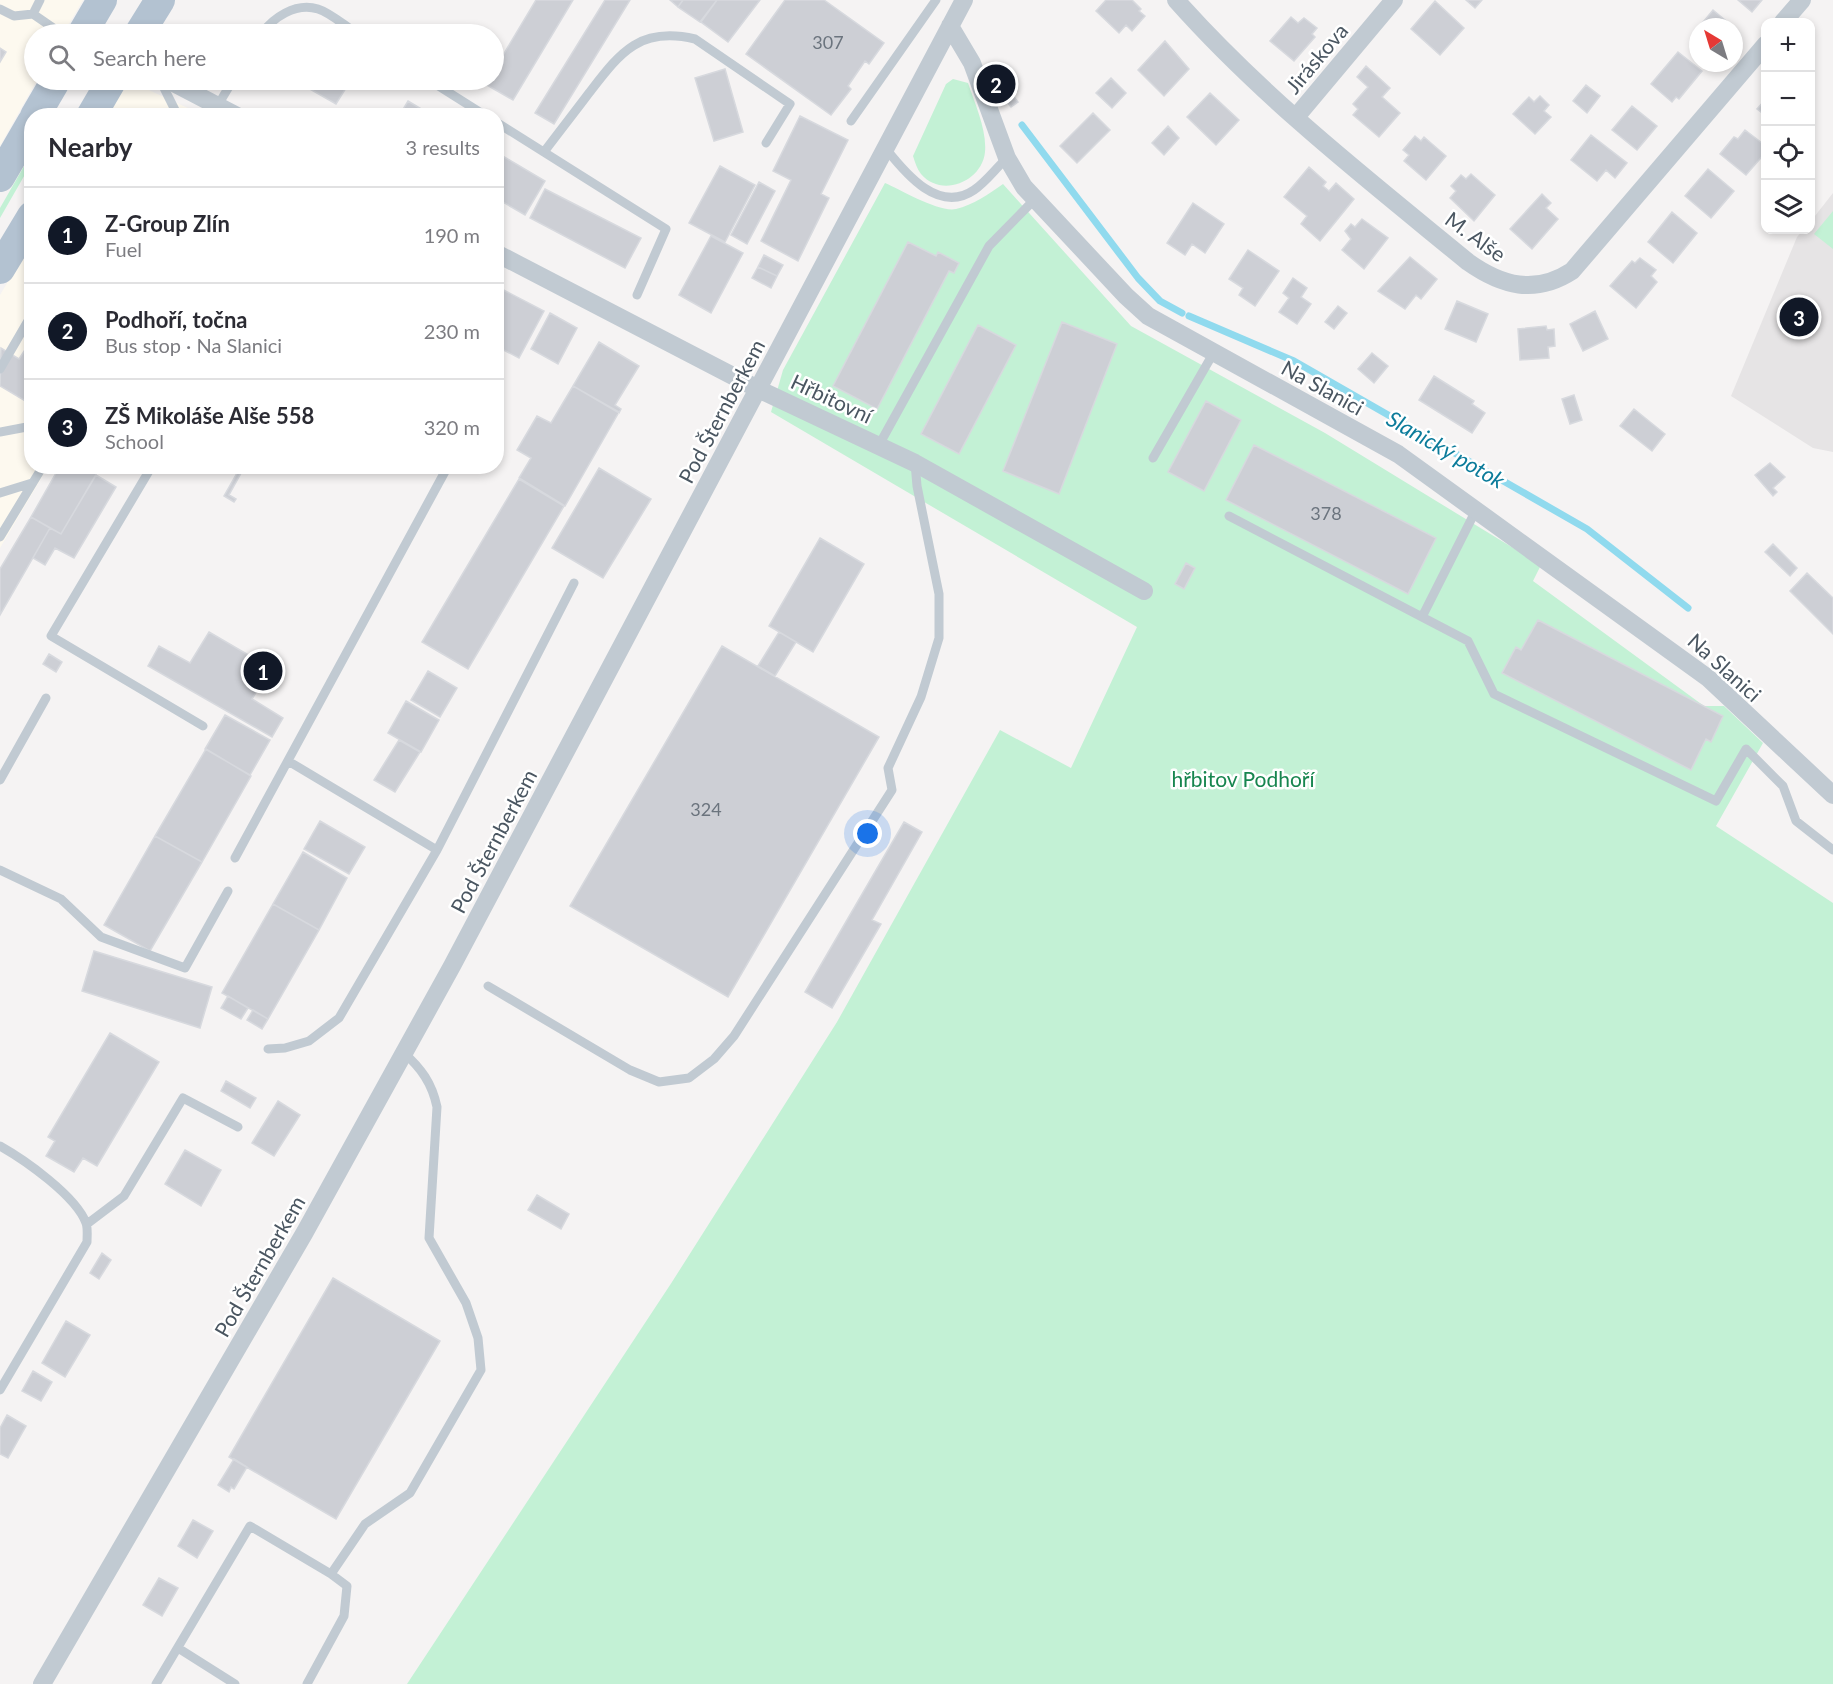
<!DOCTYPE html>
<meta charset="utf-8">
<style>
body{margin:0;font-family:Lato,sans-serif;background:#f2f2f3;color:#2b2b33}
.controls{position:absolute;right:18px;top:18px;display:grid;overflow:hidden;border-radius:12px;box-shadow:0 3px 9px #0003}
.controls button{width:54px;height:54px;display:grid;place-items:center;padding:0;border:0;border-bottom:2px solid #e1e1e2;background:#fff;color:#2b2b33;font:30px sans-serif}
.compass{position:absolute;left:1689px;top:18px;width:54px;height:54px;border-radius:50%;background:#fff;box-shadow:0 3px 9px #0003;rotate:322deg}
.you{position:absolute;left:868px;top:834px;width:21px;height:21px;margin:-15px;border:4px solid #fff;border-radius:50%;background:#1a73e8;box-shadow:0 0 0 9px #1a73e833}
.badge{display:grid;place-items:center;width:39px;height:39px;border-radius:50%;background:#111827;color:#fff;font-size:20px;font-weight:700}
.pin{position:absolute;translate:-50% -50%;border:3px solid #fff;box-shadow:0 2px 6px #0006}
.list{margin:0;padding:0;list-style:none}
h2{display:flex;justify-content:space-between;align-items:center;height:78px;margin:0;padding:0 24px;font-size:26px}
h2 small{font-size:20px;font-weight:400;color:#7c7c81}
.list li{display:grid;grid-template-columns:39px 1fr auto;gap:18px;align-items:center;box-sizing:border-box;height:96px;padding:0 24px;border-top:2px solid #e1e1e2}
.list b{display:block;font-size:22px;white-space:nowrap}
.list p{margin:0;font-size:20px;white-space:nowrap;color:#7c7c81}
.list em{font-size:20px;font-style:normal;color:#7c7c81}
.icon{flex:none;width:33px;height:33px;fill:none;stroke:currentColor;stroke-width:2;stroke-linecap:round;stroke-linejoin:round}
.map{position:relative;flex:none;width:1833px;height:1684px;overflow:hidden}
.search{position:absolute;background:#fff;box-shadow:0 3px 9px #0003;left:24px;top:24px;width:480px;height:66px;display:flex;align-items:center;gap:15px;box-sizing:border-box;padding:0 21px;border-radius:33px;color:#7c7c81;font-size:22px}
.panel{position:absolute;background:#fff;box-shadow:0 3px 9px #0003;left:24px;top:108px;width:480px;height:366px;border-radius:24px}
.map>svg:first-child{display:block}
.commercial{fill:#fdf9ef}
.education{fill:#e6e4e5}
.green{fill:#c3f1d5}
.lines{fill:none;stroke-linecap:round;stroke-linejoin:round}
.stream{stroke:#90daee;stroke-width:7}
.building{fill:#cdcfd5;stroke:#d7d9de;stroke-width:1.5}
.lane{stroke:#c1cad2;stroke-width:9}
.street{stroke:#c1cad2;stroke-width:18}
.primary{stroke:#b3c2d1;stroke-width:30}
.labels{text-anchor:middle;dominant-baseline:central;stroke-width:5;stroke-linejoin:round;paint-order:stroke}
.number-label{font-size:18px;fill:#6b747e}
.street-label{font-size:21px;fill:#4a5661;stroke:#fff}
.park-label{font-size:21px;fill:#17864f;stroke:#fff}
.water-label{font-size:22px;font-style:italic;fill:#0c7c9b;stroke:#fff}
</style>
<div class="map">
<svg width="1833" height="1684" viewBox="0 0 1833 1684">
<rect width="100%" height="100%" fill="#f5f3f3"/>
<path class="commercial" d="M 0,0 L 83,0 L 63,34 L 34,34 L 34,80 L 37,80 L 0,146 Z
M 127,80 L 203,115 L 106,116 Z
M 31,242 L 32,466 L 48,467 L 0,548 L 0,295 Z"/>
<path class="education" d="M 1833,193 L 1833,452 L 1813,448 L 1731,396 L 1797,237 L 1803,230 L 1810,230 L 1811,221 Z"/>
<path class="green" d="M 953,79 L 968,83 C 975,104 987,130 985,152 C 982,182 941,198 921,174 C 917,169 915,162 913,156 L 946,84 Z
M 31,154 L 31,164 L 0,218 L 0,208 Z
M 885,183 C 901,190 940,213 956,209 C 973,205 989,194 1003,184 L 1131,326 L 1325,433 L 1541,565 L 1533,581 L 1704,706 L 1724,706 L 1763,743 L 1716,826 L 1833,903 L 1833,1684 L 407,1684 L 672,1282 L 837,1022 L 1000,730 L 1071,768 L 1137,627 L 771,412 L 783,370 Z
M 1833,211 L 1833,249 L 1814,234 Z"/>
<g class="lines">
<path class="stream" d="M 1022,125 L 1138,278 L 1160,301 L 1182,313
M 1189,316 L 1294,361 L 1587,529 L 1688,608"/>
</g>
<path class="building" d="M 536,0 L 573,0 L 513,100 L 485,84 L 488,80 L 494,80 L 494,70 Z
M 605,0 L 630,0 L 554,124 L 535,113 Z
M 670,0 L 683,0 L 678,7 Z
M 683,0 L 717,0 L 700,22 L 678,7 Z
M 717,0 L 760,0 L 728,42 L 701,22 Z
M 785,0 L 824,0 L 884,43 L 869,64 L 865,61 L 848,86 L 851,89 L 831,115 L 746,54 Z
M 1106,0 L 1132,0 L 1141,9 L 1139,11 L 1145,16 L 1132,31 L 1126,25 L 1119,33 L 1096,11 Z
M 1466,0 L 1482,0 L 1475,8 Z
M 1738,0 L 1762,0 L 1752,12 Z
M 1435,1 L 1464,28 L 1440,55 L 1411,29 Z
M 1713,10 L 1737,30 L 1734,34 L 1734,27 L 1699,27 Z
M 1291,17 L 1298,23 L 1304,18 L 1317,28 L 1312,34 L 1315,37 L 1294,61 L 1270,41 Z
M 1165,41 L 1189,69 L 1164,96 L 1138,70 Z
M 0,48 L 6,52 L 0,62 Z
M 1678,52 L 1702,71 L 1679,99 L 1676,97 L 1672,102 L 1651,84 Z
M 1366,66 L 1390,88 L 1382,97 L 1400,113 L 1379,137 L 1353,115 L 1358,109 L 1353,104 L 1368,87 L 1357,77 Z
M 725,69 L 743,132 L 714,141 L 695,78 Z
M 1111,78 L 1126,93 L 1112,108 L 1096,93 Z
M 294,80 L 351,80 L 336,104 Z
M 1586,85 L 1600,96 L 1587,113 L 1573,101 Z
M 1007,88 L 1018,102 L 1011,107 L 1000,93 Z
M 1210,93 L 1239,120 L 1216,145 L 1187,117 Z
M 1540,96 L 1549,105 L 1544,111 L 1551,117 L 1535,134 L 1513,114 L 1529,97 L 1534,102 Z
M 1766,99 L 1766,116 L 1757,109 Z
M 408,101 L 433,116 L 399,116 Z
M 1632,106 L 1657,126 L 1637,150 L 1612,130 Z
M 370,110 L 377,114 L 376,116 L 367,116 Z
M 1093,113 L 1110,130 L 1077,163 L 1060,146 Z
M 800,116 L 848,140 L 821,194 L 829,198 L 798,261 L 761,241 L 791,180 L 773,171 Z
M 1168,126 L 1179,138 L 1164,155 L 1152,143 Z
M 1745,130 L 1766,146 L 1766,152 L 1746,175 L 1720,154 L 1734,137 L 1738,139 Z
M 1591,135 L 1627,163 L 1615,178 L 1606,170 L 1597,181 L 1571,160 Z
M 1415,136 L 1421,141 L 1424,137 L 1446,156 L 1426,180 L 1404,161 L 1409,155 L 1403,150 Z
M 496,152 L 545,181 L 525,215 L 496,198 Z
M 720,166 L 755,185 L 725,242 L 689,223 Z
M 1309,167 L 1326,182 L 1323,186 L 1329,191 L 1336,183 L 1354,199 L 1320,241 L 1301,224 L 1307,216 L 1284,197 Z
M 1708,169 L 1734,191 L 1711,218 L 1685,196 Z
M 1471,174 L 1495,195 L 1474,221 L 1450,198 L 1456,191 L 1451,186 L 1461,175 L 1466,179 Z
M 759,182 L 775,191 L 747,244 L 731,235 Z
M 545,189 L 641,238 L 625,268 L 530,218 Z
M 1542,194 L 1551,203 L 1546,208 L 1558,219 L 1532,249 L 1510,229 Z
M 1193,203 L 1224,224 L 1205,253 L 1192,244 L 1185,255 L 1167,243 Z
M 1672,212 L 1697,233 L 1673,263 L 1648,242 Z
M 1362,219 L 1388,238 L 1364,269 L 1342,250 L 1351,239 L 1345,231 L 1351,224 L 1355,227 Z
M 711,236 L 743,253 L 711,313 L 679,295 Z
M 908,242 L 936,256 L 938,252 L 959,263 L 954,273 L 949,271 L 877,409 L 833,386 Z
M 1248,250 L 1279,271 L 1255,306 L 1239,295 L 1243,288 L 1229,279 Z
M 764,255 L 783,265 L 777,276 L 758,267 Z
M 1410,257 L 1437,279 L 1421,299 L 1416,295 L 1405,309 L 1378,291 Z
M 1640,258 L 1656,270 L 1651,276 L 1657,282 L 1636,308 L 1610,286 L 1632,261 L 1635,263 Z
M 758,267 L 777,276 L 771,288 L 752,278 Z
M 1293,278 L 1307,288 L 1301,297 L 1311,304 L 1297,324 L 1279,312 L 1289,298 L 1283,293 Z
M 496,286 L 544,311 L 519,358 L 496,346 Z
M 1457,301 L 1488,314 L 1476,342 L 1445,329 Z
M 1338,306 L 1347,313 L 1334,329 L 1325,322 Z
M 1595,311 L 1608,339 L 1583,351 L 1570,324 Z
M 550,313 L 577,328 L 558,364 L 531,349 Z
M 1062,322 L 1117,344 L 1059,494 L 1003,471 Z
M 978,325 L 1016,345 L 959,454 L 921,434 Z
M 1546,326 L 1547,330 L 1554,329 L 1555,346 L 1548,347 L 1549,358 L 1520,360 L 1518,329 Z
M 32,339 L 32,405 L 0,386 L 1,348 L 19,359 Z
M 599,342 L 639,366 L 615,405 L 621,409 L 619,413 L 573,386 Z
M 1372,353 L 1388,366 L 1374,383 L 1358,369 Z
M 1434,376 L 1474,401 L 1472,404 L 1485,413 L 1472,433 L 1419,400 Z
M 573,386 L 619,412 L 565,506 L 519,478 L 531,458 L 517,450 L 537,416 L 551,423 Z
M 1574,395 L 1582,420 L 1570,424 L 1562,399 Z
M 1206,401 L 1241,420 L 1204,491 L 1168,472 Z
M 1634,409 L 1665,434 L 1652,451 L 1620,426 Z
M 1254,445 L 1436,538 L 1408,594 L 1226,500 Z
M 1770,463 L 1785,477 L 1773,488 L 1777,492 L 1773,496 L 1755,475 Z
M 60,466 L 101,466 L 61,534 L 31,517 Z
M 241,466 L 245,466 L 229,495 L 236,499 L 234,502 L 224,496 Z
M 599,468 L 651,499 L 603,578 L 552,548 Z
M 96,475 L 116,487 L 74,558 L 55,548 L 45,565 L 33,558 L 50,528 L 61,534 Z
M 519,479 L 564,506 L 468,669 L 422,642 Z
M 31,517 L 50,528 L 0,615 L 0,569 Z
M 820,538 L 864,564 L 813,652 L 769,626 Z
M 1773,544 L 1797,568 L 1790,576 L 1765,552 Z
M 1186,563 L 1195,568 L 1184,589 L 1175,584 Z
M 1807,573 L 1833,598 L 1833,634 L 1790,591 Z
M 1538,620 L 1723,716 L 1711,742 L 1706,739 L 1691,770 L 1502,673 L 1516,647 L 1521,650 Z
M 209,632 L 271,668 L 252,699 L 283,718 L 272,737 L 148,666 L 159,646 L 190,663 Z
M 779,632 L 796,642 L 775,676 L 758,666 Z
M 722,646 L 879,737 L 728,997 L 570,906 Z
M 49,654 L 62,662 L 56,672 L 43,664 Z
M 428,671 L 457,688 L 440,717 L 411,700 Z
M 406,701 L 439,720 L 421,752 L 388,733 Z
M 225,715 L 270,740 L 250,775 L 205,749 Z
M 399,740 L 420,752 L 395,792 L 374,780 Z
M 206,749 L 251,776 L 202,862 L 155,836 Z
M 320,821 L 365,847 L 349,874 L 304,849 Z
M 904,822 L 922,832 L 872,920 L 881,924 L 832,1008 L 805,992 Z
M 155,836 L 202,862 L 150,951 L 104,925 Z
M 303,852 L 347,878 L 319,930 L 273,904 Z
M 273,904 L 319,930 L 268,1019 L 222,993 Z
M 94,951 L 212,987 L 200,1028 L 82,991 Z
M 228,996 L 248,1008 L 241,1019 L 221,1008 Z
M 253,1010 L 268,1019 L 262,1029 L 247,1020 Z
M 110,1033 L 159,1062 L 97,1166 L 83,1158 L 74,1172 L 46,1156 L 55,1141 L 48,1137 Z
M 226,1081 L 256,1098 L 250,1108 L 221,1091 Z
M 278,1101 L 300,1115 L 274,1156 L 252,1143 Z
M 185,1150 L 221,1170 L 201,1206 L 165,1184 Z
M 537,1195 L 569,1214 L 561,1229 L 528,1210 Z
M 102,1253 L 111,1260 L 99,1279 L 90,1273 Z
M 333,1278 L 440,1341 L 336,1519 L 229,1457 Z
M 66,1321 L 90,1335 L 65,1377 L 42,1363 Z
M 33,1371 L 52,1382 L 41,1401 L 22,1391 Z
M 7,1415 L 26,1426 L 8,1458 L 0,1454 L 0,1428 Z
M 234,1459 L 247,1467 L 234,1489 L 231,1487 L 229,1492 L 218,1485 Z
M 193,1520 L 213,1531 L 197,1558 L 178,1546 Z
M 159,1578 L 178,1588 L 162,1616 L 143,1605 Z"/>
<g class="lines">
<path class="lane" d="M 0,9 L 14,16 L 33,14 L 40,0
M 33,14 L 62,34
M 261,34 C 273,18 295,2 318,9 C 331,13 346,27 358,34
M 160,80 L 178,116
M 429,80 L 486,116
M 218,105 L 233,80
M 851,121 L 936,0
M 496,122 L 666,229 L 637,295
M 887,150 C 906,174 939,214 974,190 C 986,182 996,168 1007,158
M 544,152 C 559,132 574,113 589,93 C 620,53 639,26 695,39 L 790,104 L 766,143
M 0,369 L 32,314
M 0,432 L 32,426
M 879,445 L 989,246 L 1035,199
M 1153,458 L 1214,352
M 152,466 L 51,636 L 203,726
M 0,493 L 32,483
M 1229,516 L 1422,617 L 1476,510
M 0,537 L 43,466
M 1422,617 L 1468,641 L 1494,694 L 1716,801 L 1746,749 L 1783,786 L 1796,821 L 1833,850
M 288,761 L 437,850 L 574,583
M 0,780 L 46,698
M 235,858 L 448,466
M 0,870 L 61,899 L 101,937 L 185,968 L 228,891
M 488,986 L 630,1070 L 659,1082 L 689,1078 L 714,1059 L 734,1036 L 892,790 L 888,768 L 921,697 L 939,638 L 939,594 L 917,486 L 915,463
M 268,1049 L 285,1048 L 309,1041 L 339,1018 L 437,850
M 0,1146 C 25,1160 76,1196 86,1223 C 88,1228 87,1236 87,1242 L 0,1390
M 87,1224 L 124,1196 L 183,1098 L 238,1127
M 178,1648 L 235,1684
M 156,1684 L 250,1526 L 331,1574
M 307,1684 L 344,1616 L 347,1586 L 331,1574 L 365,1524 L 410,1493 L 481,1370 L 478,1338 L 466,1303 L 429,1238 L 437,1107 C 432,1083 421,1068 403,1052"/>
<path class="street" d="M 1176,0 C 1263,98 1367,179 1468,262 C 1502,286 1535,295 1572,271 L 1766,44
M 1783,22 L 1802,0
M 950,26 L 972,63 L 1007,158 L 1024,187 L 1126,296 L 1148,316 L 1398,454 L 1708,678 L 1833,795
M 168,80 L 237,116
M 1296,117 L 1394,0
M 496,253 L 758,389 L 915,463 L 1144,591
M 42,1684 L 305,1232 L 452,966 L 964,0"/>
<path class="primary" d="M 82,34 L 102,0
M 139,34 L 160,0
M 35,116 L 56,80
M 91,116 L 112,80
M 0,177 L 32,122
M 0,269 L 32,216"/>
</g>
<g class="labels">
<g class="number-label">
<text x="828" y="42">307</text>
<text x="1326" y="513">378</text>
<text x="706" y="809">324</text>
</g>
<g class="street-label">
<text transform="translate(1316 58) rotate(-50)">Jiráskova</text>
<text transform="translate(1476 236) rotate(36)">M. Alše</text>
<text transform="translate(1323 387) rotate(29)">Na Slanici</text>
<text transform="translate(832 398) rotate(25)">Hřbitovní</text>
<text transform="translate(721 411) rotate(-62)">Pod Šternberkem</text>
<text transform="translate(1725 667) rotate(42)">Na Slanici</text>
<text transform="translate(493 841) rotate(-62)">Pod Šternberkem</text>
<text transform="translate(259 1266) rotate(-60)">Pod Šternberkem</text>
</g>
<g class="park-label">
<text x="1243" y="778">hřbitov Podhoří</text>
</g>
<g class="water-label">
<text transform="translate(1446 449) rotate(30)">Slanický potok</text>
</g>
</g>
</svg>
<div class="controls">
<button>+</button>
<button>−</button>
<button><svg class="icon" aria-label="locate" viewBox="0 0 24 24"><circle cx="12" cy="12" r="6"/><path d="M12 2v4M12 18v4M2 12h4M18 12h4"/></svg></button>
<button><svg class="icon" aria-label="layers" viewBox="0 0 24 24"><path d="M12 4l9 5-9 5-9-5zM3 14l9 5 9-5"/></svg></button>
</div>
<svg class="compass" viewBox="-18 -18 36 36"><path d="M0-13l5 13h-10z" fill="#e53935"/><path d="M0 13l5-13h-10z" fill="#7c7c81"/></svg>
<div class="you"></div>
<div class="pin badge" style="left:263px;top:671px">1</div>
<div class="pin badge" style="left:996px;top:84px">2</div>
<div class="pin badge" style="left:1799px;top:317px">3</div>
<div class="search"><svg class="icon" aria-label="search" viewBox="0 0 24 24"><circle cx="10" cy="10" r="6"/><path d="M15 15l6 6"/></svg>Search here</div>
<section class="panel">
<h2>Nearby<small>3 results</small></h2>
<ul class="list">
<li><span class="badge">1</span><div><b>Z-Group Zlín</b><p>Fuel</p></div><em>190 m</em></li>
<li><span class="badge">2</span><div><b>Podhoří, točna</b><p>Bus stop · Na Slanici</p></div><em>230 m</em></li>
<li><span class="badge">3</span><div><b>ZŠ Mikoláše Alše 558</b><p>School</p></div><em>320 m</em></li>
</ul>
</section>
</div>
